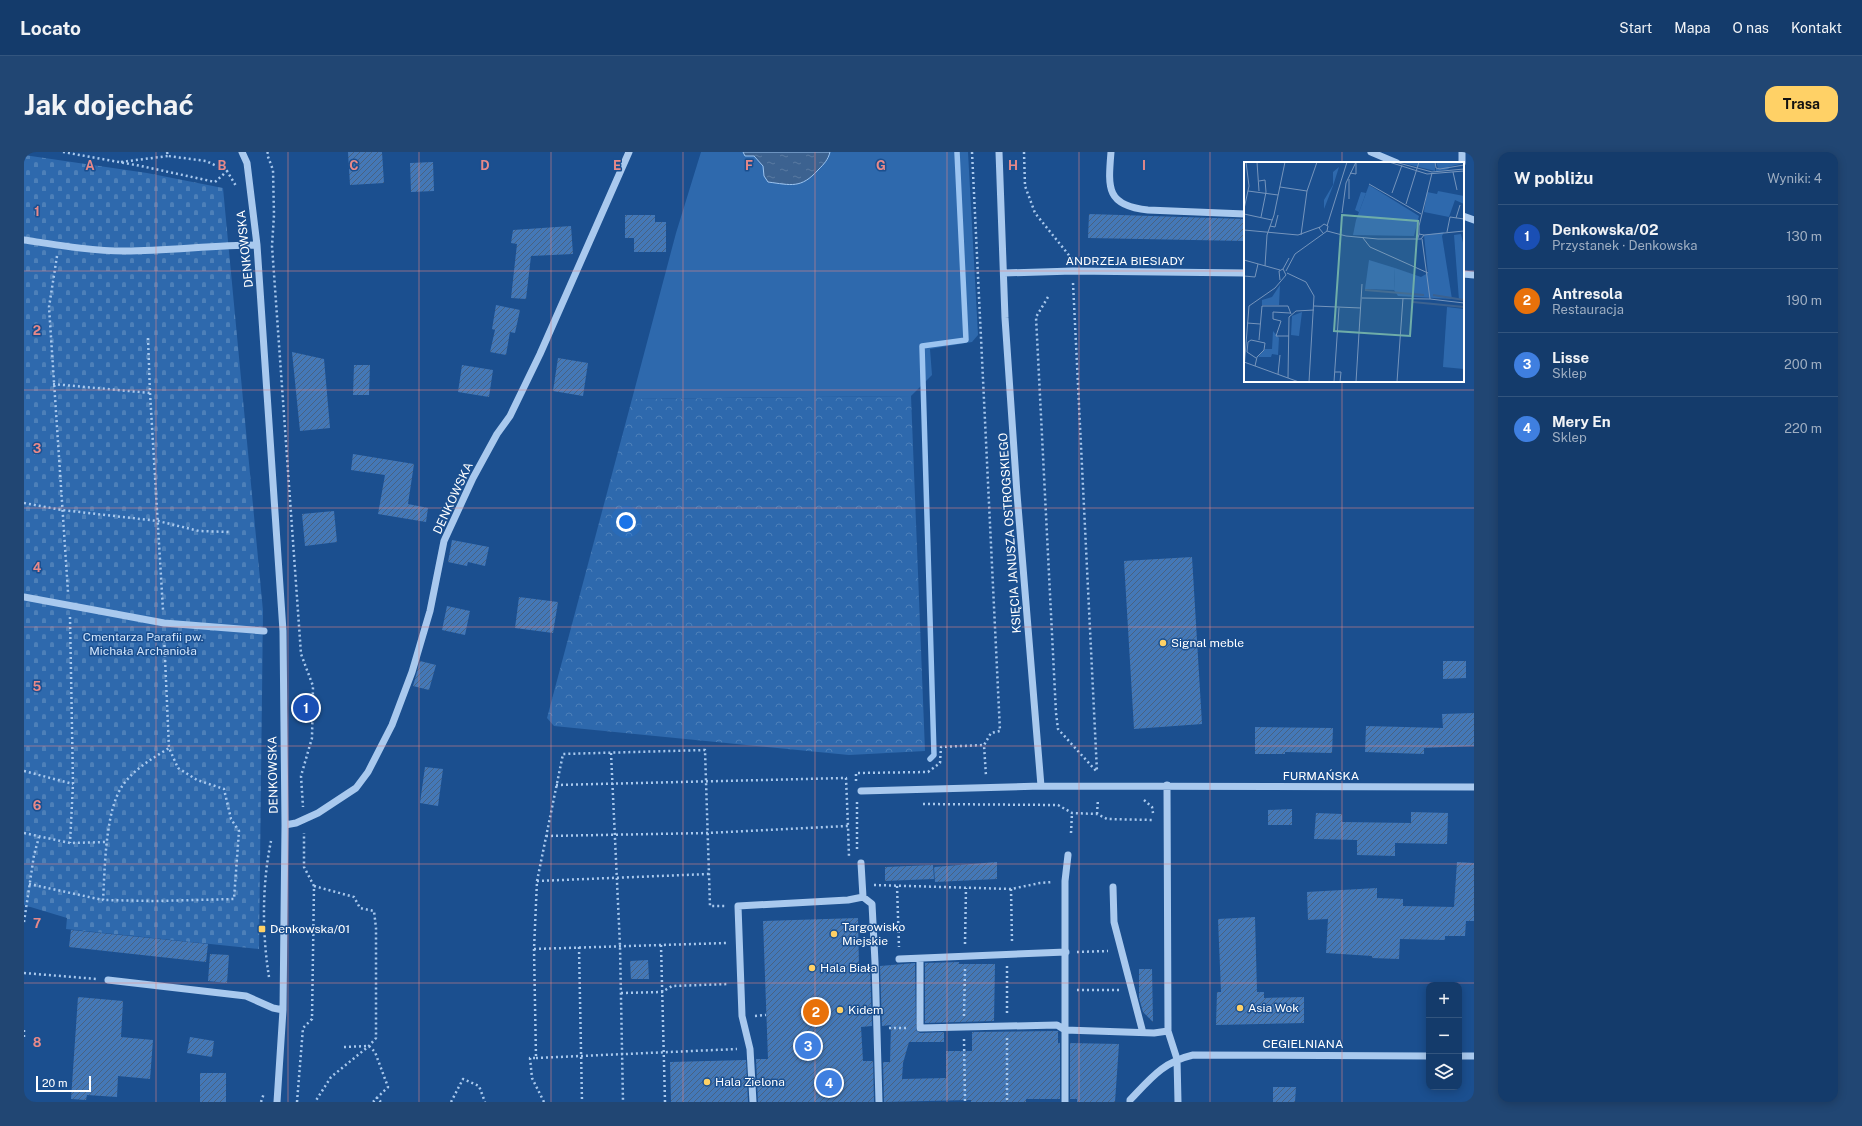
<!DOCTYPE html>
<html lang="pl">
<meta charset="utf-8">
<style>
body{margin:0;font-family:"Public Sans",sans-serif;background:#214673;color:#f1f3f6}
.controls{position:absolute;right:12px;bottom:12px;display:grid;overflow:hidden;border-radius:8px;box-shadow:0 2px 10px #0003}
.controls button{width:36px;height:36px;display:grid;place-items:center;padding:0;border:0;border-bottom:1px solid #33557e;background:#143b6b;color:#f1f3f6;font:20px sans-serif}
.scale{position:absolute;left:12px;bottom:10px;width:55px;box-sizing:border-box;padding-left:4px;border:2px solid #fff;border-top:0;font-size:11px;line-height:14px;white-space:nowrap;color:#fff;-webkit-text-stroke:3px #1b4f8f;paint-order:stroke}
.you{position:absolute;left:602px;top:370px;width:14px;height:14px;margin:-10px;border:3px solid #fff;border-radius:50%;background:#1a73e8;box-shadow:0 0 0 6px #1a73e833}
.badge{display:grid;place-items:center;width:26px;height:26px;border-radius:50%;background:#ffd166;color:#fff;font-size:13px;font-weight:700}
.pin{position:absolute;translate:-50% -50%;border:2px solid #fff;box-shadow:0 1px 4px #0006}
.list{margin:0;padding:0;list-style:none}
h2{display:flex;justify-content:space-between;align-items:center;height:52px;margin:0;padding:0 16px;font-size:17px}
h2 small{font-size:13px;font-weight:400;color:#9dadc1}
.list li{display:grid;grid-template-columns:26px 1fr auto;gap:12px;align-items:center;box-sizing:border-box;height:64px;padding:0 16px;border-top:1px solid #33557e}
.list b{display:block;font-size:15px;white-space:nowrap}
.list p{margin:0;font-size:13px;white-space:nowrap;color:#9dadc1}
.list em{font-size:13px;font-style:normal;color:#9dadc1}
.icon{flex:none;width:22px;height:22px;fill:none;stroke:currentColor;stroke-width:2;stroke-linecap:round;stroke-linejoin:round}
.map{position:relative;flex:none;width:1450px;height:950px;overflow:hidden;border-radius:12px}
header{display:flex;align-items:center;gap:24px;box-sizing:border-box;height:56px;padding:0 20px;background:#143b6b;border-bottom:1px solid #33557e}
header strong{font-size:19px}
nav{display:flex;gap:22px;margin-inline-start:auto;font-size:14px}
.intro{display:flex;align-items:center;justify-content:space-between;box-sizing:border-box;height:96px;padding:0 24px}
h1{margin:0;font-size:28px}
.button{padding:10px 18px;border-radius:12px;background:#ffd166;color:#111;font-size:14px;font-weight:700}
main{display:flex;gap:24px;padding:0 24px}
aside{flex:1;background:#143b6b;border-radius:12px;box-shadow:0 2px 10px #0003}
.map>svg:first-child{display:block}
.grass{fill:#2e69ad}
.forest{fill:url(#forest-crowns)}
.cemetery{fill:url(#cemetery-stones)}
.water{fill:url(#water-ripples);stroke:#9cc4f0}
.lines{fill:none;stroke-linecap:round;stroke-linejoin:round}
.stream{stroke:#9cc4f0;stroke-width:5.5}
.building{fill:url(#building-hatch)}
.path{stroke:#a9c9ee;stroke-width:2.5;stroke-dasharray:2 3;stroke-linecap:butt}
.minor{stroke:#a9c9ee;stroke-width:7}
.grid{fill:none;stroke:#e88989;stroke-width:1;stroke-opacity:0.55}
.poi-dot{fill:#ffd166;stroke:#1b4f8f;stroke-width:1.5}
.labels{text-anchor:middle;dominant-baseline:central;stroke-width:3;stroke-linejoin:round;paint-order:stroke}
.street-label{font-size:12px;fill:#fff;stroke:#1b4f8f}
.park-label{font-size:12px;fill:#cfe3fa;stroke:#1b4f8f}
.poi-label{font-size:12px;fill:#fff;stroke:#1b4f8f;text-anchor:start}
.inset-river{fill:none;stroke:#3c6290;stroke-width:2}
.inset-road{fill:none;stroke:#7695bc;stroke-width:1}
.view{fill:#6fada8;fill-opacity:0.15;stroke:#6fada8;stroke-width:2}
.inset-edge{fill:none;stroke:#fff;stroke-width:2}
.grid-label{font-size:13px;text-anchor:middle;font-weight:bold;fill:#e88989;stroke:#1b4f8f;stroke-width:3;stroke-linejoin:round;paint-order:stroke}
</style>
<header>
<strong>Locato</strong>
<nav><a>Start</a><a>Mapa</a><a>O nas</a><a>Kontakt</a></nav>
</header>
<div class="intro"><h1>Jak dojechać</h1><a class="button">Trasa</a></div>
<main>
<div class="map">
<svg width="1450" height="950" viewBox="0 0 1450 950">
<defs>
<pattern id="forest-crowns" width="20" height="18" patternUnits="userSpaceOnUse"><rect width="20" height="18" fill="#2e69ad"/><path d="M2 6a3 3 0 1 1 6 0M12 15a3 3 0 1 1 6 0" fill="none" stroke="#4d80b9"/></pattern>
<pattern id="cemetery-stones" width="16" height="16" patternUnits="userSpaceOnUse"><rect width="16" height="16" fill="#2e69ad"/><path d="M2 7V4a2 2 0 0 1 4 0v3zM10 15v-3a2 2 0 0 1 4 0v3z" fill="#4d80b9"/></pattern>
<pattern id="water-ripples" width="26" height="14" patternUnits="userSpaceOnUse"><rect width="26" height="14" fill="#3c6290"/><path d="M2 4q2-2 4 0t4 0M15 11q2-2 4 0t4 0" fill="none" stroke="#597aa1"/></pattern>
<pattern id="building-hatch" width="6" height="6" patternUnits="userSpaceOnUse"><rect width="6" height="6" fill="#4478b7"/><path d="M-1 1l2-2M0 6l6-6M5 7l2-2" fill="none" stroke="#486282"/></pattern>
</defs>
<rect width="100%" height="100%" fill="#1b4f8f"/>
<path class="grass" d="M 677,0 L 944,0 L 954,183 L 948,190 L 906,197 L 908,223 L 887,244 L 608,247 L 652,81 Z"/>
<path class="forest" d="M 887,244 L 901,599 L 825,603 L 530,574 L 523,566 L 608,247 Z"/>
<path class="cemetery" d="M 0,3 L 123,21 L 199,36 L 239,459 L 235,797 L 42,777 L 43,766 L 0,753 Z"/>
<path class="water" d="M 719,0 L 806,0 C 804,8 800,12 794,18 C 777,37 767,33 744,30 L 740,24 L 739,14 L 730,4 L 721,4 Z"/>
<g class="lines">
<path class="stream" d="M 906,607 L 910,603 L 898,194 L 942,188 L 933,0"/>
</g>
<path class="building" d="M 324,0 L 358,0 L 360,31 L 326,33 Z
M 409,10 L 410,39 L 387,40 L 386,11 Z
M 1065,62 L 1221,67 L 1221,89 L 1064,86 Z
M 601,63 L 631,63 L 631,70 L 642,70 L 642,100 L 610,100 L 610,86 L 601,86 Z
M 547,74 L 549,102 L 507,104 L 502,147 L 487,146 L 493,92 L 487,91 L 489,78 Z
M 472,153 L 496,158 L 491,181 L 486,180 L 482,203 L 466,200 L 471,178 L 468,177 Z
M 268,200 L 300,207 L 306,276 L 276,279 Z
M 534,206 L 564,211 L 559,244 L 529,239 Z
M 330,213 L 346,213 L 345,243 L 329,243 Z
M 438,213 L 469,218 L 465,245 L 434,240 Z
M 329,302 L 390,312 L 384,352 L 404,356 L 402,370 L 354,362 L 361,323 L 327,318 Z
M 310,359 L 313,390 L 281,394 L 278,362 Z
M 428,388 L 465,395 L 461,414 L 444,410 L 443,414 L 424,410 Z
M 1168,405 L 1178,572 L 1110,577 L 1100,409 Z
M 495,445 L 534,450 L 529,481 L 491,476 Z
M 423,454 L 446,459 L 441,483 L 418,478 Z
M 396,509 L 412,513 L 405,538 L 389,534 Z
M 1419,509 L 1442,509 L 1442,526 L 1419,527 Z
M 1450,561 L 1450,594 L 1400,596 L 1400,602 L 1341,600 L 1342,574 L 1419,576 L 1418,562 Z
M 1231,575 L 1309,576 L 1308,601 L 1261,600 L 1261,602 L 1231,602 Z
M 401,615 L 419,617 L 414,654 L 396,651 Z
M 1268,657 L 1268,673 L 1244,673 L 1244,658 Z
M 1387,660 L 1424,661 L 1423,692 L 1371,691 L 1371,704 L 1333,703 L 1333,688 L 1290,687 L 1292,661 L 1318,662 L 1318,670 L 1387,671 Z
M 973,710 L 973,727 L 911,730 L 910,715 Z
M 1433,710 L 1450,711 L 1450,769 L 1442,769 L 1441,784 L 1421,784 L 1421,788 L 1376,787 L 1375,807 L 1348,806 L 1348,804 L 1302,801 L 1304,767 L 1284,768 L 1283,740 L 1353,736 L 1353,746 L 1379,747 L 1379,754 L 1430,755 Z
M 909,713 L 910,727 L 861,729 L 861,715 Z
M 1231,765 L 1233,840 L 1240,840 L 1240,846 L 1280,845 L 1280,871 L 1192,873 L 1193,840 L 1197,840 L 1194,767 Z
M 834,766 L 835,815 L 846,814 L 848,874 L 837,875 L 839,909 L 849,909 L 850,950 L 734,950 L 732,907 L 744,907 L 739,769 Z
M 47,778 L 184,792 L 182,810 L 45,795 Z
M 186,802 L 205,803 L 203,831 L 184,829 Z
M 624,808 L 625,827 L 607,827 L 606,809 Z
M 935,810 L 935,812 L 971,812 L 970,869 L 901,871 L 901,811 Z
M 891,811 L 892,878 L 896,881 L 920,880 L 920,890 L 885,890 L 879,911 L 878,927 L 922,926 L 922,899 L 948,899 L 948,880 L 1034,879 L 1034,891 L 1036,891 L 1036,947 L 1002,947 L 1002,950 L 947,950 L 947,948 L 860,950 L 859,910 L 866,910 L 867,873 L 858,874 L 856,814 Z
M 1115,817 L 1128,817 L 1129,870 L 1119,860 L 1115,846 Z
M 54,845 L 99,849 L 97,885 L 129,888 L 126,927 L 94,924 L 93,945 L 63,943 L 62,948 L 47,947 Z
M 166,885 L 190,889 L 188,905 L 163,901 Z
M 1046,891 L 1095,892 L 1091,950 L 1053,950 L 1053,947 L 1046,947 Z
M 722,908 L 724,950 L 647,950 L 646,910 Z
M 176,921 L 202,921 L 202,950 L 176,950 Z
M 1249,935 L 1272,935 L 1271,950 L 1249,950 Z"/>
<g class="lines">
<path class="path" d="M 39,0 L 117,14 L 191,30 L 203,19
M 143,0 L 144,4 L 182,9 L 203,19 L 212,34
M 244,0 L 243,2 L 249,18 L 250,63 L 248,94 L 277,502 L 289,534 L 288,586 L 277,624 L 279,655
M 948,0 L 976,579 L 967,581 L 960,593 L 962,624
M 1000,0 L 1001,34 L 1011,61 L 1048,107
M 97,10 L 144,4
M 33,104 L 25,155 L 44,440
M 1049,131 L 1073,620
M 1024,145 L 1012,165 L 1032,561 L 1034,577 L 1073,620
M 124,186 L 126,241 L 139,458
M 29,232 L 126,241
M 0,351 L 38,358 L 134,369 L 175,379 L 205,380
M 46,465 L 49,632 L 46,691
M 140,483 L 145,596 L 154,616 L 173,628 L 200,637 L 207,667 L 215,679 L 210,747 L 132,749 L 79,748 C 81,716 81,658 99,633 C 111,616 128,607 145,596
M 587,601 L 596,794 L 599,950
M 0,619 L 49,632
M 832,629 L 832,621 L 904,620 L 916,611 L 917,595 L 960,593
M 532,633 L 822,626 L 824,674
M 1120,648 L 1128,655 L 1129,661
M 833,650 L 833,699
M 899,652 L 1034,653 L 1048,661 L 1073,662 L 1083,667 L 1129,668
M 1073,662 L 1074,647
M 0,681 L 46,691 L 83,690
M 1047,681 L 1048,661
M 522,684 L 684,681 L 824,674 L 825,705
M 513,729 L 685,722
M 5,732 L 79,748
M 850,733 L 987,737 L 1016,731 L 1029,730
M 290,734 L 330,745 L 336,756 L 350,759 L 352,776 L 352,886 L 345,894 L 307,925 L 291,950
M 873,734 L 875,795
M 987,737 L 988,790
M 0,770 L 10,703 L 15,685
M 941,792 L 942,736
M 555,795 L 558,950
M 510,797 L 637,793
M 1053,800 L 1084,799
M 0,821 L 73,827
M 245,825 C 238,781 238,732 247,689
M 1053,838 L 1096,838
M 597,841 L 638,840 L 648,834 L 704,832
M 983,861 L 983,814
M 731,864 L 742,863
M 940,864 L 941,817
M 865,876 L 884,876
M 0,878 L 0,886
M 983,886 L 983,950
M 940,887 L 941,950
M 320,895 L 345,894 L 351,900 L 364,935 L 349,950
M 512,906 L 713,897
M 352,945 L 357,950
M 237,950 L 240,941
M 273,950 L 279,876 L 288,867 L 290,734 L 280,715 L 280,681
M 427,950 L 439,927 L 455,934 L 461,950
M 520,950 L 508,926 L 506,906 L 512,906 L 510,797 L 513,729 L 539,602 L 681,598 L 686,754 L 702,754
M 641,950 L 637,793 L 703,791"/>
<path class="minor" d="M 218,0 L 223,11 L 233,93 L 259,479 L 261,673 L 259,858 L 253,950
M 975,0 L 981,166 L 993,342 L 1017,634
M 1087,0 C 1084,36 1082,54 1124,58 L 1221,62
M 1347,0 L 1373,11
M 1438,11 L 1438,0
M 1439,64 L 1450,68
M 0,88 C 33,93 67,99 101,99 C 145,99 189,93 233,93
M 980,121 L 1049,119 L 1221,121
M 1439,122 L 1450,123
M 0,445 L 140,471 L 240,479
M 1143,633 L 1144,879 L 1153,907 L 1154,950
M 837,639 L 1017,634 L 1450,635
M 261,673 L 272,671 L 294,661 L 332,636 L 344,620 L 368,573 L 388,520 L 406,459 L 420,389 L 449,326 L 473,282 L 486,264 L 516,202 L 605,0
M 1044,703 L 1041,729 L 1041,878 L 1130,881 L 1144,879
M 1089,735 L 1090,770 L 1119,881
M 839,745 L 848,752 L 851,810 L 855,950
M 875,807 L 1042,800
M 896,807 L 896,876 L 1033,873 L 1041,878 L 1041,950
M 84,828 L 222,844 L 249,856 L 259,858
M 1435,904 L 1450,904
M 729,950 L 726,897 L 718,864 L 714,754 L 824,748 L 839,745 L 837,711
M 1106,950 L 1106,948 C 1127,926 1139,910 1169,903 L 1405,904"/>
</g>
<path class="grid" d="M 132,0 L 132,950M 264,0 L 264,950M 395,0 L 395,950M 527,0 L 527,950M 659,0 L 659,950M 791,0 L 791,950M 923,0 L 923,950M 1055,0 L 1055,950M 1186,0 L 1186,950M 1318,0 L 1318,11M 0,119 L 1221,119M 1439,119 L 1450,119M 1318,229 L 1318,950M 0,238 L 1450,238M 0,356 L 1450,356M 0,475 L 1450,475M 0,594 L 1450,594M 0,712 L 1450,712M 0,831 L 1450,831"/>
<g class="poi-dot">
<circle cx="1139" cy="491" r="4"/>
<rect x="234" y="773" width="8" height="8" rx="2"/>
<circle cx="810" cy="782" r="4"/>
<circle cx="788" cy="816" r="4"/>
<circle cx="1216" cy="856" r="4"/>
<circle cx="816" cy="858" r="4"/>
<circle cx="683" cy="930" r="4"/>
</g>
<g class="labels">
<g class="street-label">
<text transform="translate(221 97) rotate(-96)">DENKOWSKA</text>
<text x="1101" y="109">ANDRZEJA BIESIADY</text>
<text transform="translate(429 346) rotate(-65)">DENKOWSKA</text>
<text transform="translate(986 381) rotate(-94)">KSIĘCIA JANUSZA OSTROGSKIEGO</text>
<text transform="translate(249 623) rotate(-91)">DENKOWSKA</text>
<text x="1297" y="624">FURMAŃSKA</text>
<text x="1279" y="892">CEGIELNIANA</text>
</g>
<g class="park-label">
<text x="119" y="485">Cmentarza Parafii pw.<tspan x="119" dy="14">Michała Archanioła</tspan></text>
</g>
<g class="poi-label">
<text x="1147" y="491">Signal meble</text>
<text x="818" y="775">Targowisko<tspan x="818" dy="14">Miejskie</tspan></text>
<text x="246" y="777">Denkowska/01</text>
<text x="796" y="816">Hala Biała</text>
<text x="1224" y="856">Asia Wok</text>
<text x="824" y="858">Kidem</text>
<text x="691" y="930">Hala Zielona</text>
</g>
</g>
<g transform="translate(1220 10)">
<rect width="220" height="220" fill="#1b4f8f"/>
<path d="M 191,0 L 191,9 L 159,1 L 160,0 ZM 192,0 L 220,0 L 220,1 L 204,5 L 205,7 L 200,8 L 192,9 L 192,6 L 200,8 L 194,6 ZM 95,5 L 89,24 L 80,47 L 80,38 L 89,23 L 89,10 ZM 194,29 L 220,34 L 220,42 L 211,38 L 205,55 L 180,50 L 183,30 L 193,32 ZM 200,70 L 198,74 L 208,137 L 154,134 L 150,128 L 151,106 L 177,115 L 184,111 L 180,73 ZM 36,123 L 35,143 L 18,143 L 18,138 L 28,135 ZM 58,150 L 55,174 L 47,173 L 48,154 ZM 29,169 L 35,176 L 34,193 L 28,192 L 27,195 L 14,195 L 21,187 L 28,187 Z" fill="#2e69ad"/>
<path d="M 217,72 L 220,85 L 220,138 L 215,138 L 210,73 ZM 125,98 L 151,106 L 150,128 L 121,127 Z" fill="#2e69ad"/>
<path d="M 203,145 L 220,147 L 220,207 L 199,205 Z" fill="#2e69ad"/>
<path d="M 125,23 L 175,54 L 170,74 L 109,73 L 112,58 Z" fill="#2e69ad"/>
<path d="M 117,30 L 122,31 L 115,50 L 111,48 Z" fill="#2e69ad"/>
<path class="inset-river" d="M 121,128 L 180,133M 189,133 L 220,138M 169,140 L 220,145"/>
<path class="inset-road" d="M 13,0 L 15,29M 145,0 L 183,12 L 220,9M 151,0 L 188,10 L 220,7M 191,0 L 192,6 L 196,7 L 220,3M 209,10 L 213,28M 106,11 L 112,12 L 112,1M 105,17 L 105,37M 15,19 L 21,18 L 22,30 L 17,55M 125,22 L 177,52M 36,25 L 63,29M 4,29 L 34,33M 148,31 L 158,3M 162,42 L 175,0M 0,47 L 5,24 L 2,0M 98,51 L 102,21 L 112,0M 0,52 L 28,58M 212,56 L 216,43M 26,64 L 31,65 L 34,53M 83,64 L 103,0M 0,68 L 54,73 L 76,65M 83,69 L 102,74 L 134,77 L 177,77 L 180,73 L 175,72 L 174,76M 203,70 L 206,55 L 220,57M 79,71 L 75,66 L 80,62M 175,72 L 175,64 L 188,11M 57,73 L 63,29 L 73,0M 180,73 L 220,69M 119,76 L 126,85 L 184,111M 178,77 L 186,137M 0,98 L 36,108M 21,104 L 23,73 L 30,53 L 41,0M 39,107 L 45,96M 42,109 L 51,92 L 83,69 L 84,64 L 80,62M 43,111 L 62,120 L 70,134 L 65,220M 0,114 L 11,115 L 14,102M 36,118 L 35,109 L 39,107M 118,136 L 186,137 L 220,141M 70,144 L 117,146M 3,161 L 16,162M 45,174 L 32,174 L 37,159 L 29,157 L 29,150 L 46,151M 15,178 L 18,144 L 44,144 L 47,152M 0,200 L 55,220M 11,204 L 13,195 L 20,188 L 21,181 L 7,178 L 4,180 L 3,190 L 12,196M 0,207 L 5,144 L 31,126 L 42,113 L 39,107M 91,210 L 97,210 L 96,220M 34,212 L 36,193M 44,216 L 45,155 L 52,149 L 70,148M 90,220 L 95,146M 112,220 L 118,122M 153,220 L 159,136"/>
<path class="view" d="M 98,53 L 174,59 L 166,174 L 90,169 Z"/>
<rect width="220" height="220" class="inset-edge"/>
</g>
<g class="grid-label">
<text x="66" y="18">A</text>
<text x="198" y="18">B</text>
<text x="330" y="18">C</text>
<text x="461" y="18">D</text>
<text x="593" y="18">E</text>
<text x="725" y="18">F</text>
<text x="857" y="18">G</text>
<text x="989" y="18">H</text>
<text x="1120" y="18">I</text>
<text x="13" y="64">1</text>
<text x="13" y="183">2</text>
<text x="13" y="301">3</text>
<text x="13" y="420">4</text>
<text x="13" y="539">5</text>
<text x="13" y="658">6</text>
<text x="13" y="776">7</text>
<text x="13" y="895">8</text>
</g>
</svg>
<div class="controls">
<button>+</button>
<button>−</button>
<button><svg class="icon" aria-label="layers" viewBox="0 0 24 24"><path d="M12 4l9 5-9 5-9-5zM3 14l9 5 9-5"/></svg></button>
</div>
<div class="scale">20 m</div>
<div class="you"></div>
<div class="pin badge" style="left:282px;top:556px;background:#1a4fb4">1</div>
<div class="pin badge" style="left:792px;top:860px;background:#e8710a">2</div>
<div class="pin badge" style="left:784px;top:894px;background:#3f7fe0">3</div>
<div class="pin badge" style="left:805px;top:931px;background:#3f7fe0">4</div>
</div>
<aside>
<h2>W pobliżu<small>Wyniki: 4</small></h2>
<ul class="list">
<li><span class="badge" style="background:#1a4fb4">1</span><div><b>Denkowska/02</b><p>Przystanek · Denkowska</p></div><em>130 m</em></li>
<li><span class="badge" style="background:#e8710a">2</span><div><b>Antresola</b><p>Restauracja</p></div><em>190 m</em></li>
<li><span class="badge" style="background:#3f7fe0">3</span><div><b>Lisse</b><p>Sklep</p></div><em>200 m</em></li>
<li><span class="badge" style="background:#3f7fe0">4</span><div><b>Mery En</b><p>Sklep</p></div><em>220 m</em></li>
</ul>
</aside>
</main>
